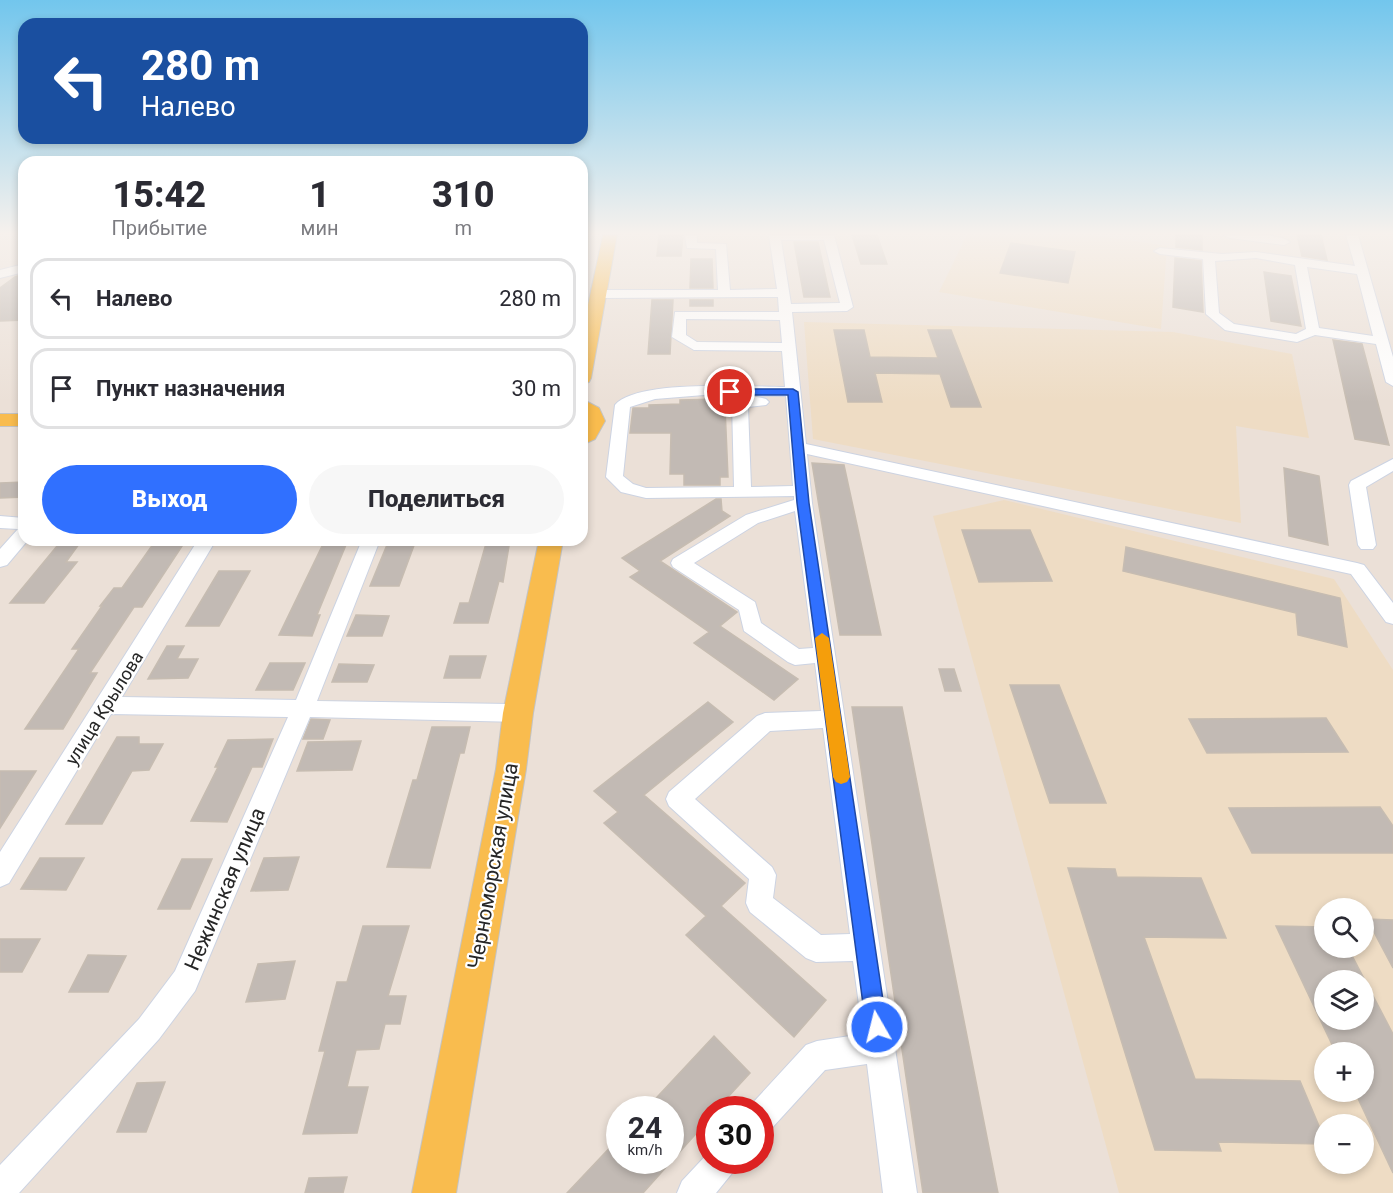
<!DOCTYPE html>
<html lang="ru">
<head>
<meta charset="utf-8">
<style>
  :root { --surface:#fff; --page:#f7f7f7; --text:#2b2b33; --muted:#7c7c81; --line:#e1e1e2; --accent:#3070ff }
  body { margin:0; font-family:Roboto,sans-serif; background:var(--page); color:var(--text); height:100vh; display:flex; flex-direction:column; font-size:22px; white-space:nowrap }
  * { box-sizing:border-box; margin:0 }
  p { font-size:20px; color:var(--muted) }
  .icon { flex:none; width:33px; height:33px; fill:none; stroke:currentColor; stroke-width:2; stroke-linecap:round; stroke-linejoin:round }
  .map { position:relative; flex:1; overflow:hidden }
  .panel { position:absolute; left:18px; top:156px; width:570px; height:390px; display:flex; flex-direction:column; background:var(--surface); border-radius:18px; box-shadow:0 3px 9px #0003 }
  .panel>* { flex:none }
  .guide { position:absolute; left:18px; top:18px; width:570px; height:126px; border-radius:18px; box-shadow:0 3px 9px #0003; background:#1a4fa0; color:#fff; overflow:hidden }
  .buttons { position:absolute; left:1314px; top:898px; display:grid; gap:12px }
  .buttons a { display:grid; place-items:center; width:60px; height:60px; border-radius:50%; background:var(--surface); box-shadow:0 3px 9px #0003; font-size:30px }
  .speed { position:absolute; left:606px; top:1096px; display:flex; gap:12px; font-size:30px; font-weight:700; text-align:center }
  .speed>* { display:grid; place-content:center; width:78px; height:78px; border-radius:50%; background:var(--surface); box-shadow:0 3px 9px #0003; line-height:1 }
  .speed small { font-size:15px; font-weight:400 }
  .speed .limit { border:9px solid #d22; background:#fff; color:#111 }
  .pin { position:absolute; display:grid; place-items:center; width:51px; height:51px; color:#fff; margin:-26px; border:3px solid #fff; border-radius:50%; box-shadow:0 2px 6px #0007 }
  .me { position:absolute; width:66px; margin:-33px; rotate:352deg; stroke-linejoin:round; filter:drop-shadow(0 0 4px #0008) }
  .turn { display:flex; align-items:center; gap:21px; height:126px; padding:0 24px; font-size:27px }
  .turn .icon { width:78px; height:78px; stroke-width:2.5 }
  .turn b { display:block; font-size:42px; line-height:51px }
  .eta { display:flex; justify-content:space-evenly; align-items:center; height:102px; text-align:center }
  .eta b { font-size:36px; font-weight:800; line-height:42px }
  .primary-button { display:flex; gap:12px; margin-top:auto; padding:12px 24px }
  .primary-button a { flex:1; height:69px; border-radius:36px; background:var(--accent); color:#fff; font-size:24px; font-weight:800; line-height:69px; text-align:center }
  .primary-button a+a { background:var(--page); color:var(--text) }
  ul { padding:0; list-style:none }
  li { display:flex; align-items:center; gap:18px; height:81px; margin:0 12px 9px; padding:0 12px; border:3px solid var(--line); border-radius:18px }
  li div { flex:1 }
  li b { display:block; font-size:22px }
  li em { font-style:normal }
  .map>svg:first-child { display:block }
</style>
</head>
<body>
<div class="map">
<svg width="1393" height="1193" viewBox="0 0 1393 1193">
  <rect width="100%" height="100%" fill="#ebe0d7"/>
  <path fill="#eedcc4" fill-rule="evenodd" d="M967,235H1091L1167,246L1161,329L939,292Z
    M804,322L1173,332L1292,354L1309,438L1236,426L1241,523L813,439Z
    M1004,500L1334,579L1393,670V1193H1119L933,516ZM1324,909H1364V948H1324ZM1324,981H1364V1020H1324ZM1324,1053H1364V1092H1324ZM1324,1125H1364V1164H1324Z"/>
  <path fill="#c2bab4" stroke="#c6bcb1" stroke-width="1.5" fill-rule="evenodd" d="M659,235H683L681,256H657Z
    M852,235H877L887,264H861Z
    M1176,235H1202V250L1176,247Z
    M1297,235H1321L1327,260L1302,256Z
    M794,242H818L830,297H804Z
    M1011,243L1075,252L1068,283L1000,273Z
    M1175,258L1201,261L1203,312L1173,307Z
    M691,259H712L713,288H690Z
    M1264,272L1291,276L1301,326L1271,321Z
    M24,274V320L0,321V288L15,277Z
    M652,300H673L670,354H648Z
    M690,300H713V306H690Z
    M834,330H864L870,357L938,358L928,330H951L981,407H951L940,374L875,373L882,402H848Z
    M1333,340L1362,344L1389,445L1355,439Z
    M717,399V407H725L728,477H720V485H684V474H670L671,433H630L633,408H649V405L680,404V400Z
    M812,463L844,465L881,635H840Z
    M1284,468L1319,476L1328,545L1289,536Z
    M24,482V497L0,498V483Z
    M716,499H721L722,511L730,516L660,561L737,612L720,626L798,679L774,700L694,643L709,632L630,577L640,571L622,558Z
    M962,530H1030L1052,581L979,582Z
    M62,540H82L66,562H77L44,603H10Z
    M156,540H186L142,607H134L90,673H97L63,729H25L79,649H72L102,606H100L114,588H122Z
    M325,540H348L317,615H320L312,636L279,635Z
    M389,540H416L399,586H370Z
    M487,540H510L503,582L499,581L488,623H454L460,603H469Z
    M1126,547L1340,598L1347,647L1298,635L1296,613L1123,571Z
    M219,571H250L219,626H186Z
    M356,615L389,616L382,636H347Z
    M167,646H184L177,659H198L188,678L148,679Z
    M450,656H486L480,678H444Z
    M270,663H305L293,690H256Z
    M339,664L374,665L367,682H332Z
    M939,669H954L961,691H945Z
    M1010,685H1059L1106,803H1050Z
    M708,702L733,722L644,795L745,883L721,906L826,1000L794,1037L686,935L706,916L604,823L618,812L594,791Z
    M852,707H902L998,1193H923Z
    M1326,718L1348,752L1207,753L1189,719Z
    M311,719L330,720L323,739H303Z
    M432,727H470L464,753H460L430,868L387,867L413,780H417Z
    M117,737H139V744H163L149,770L132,771L102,824H66Z
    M273,739L262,767H252L227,822L191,821L218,767H215L228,740Z
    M361,741L352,770L297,771L308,742Z
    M0,771H36L0,828Z
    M1380,807L1393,826V853H1252L1229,808Z
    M299,857L288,890L251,891L264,858Z
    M40,858H84L66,890L21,889Z
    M182,859H212L190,909H158Z
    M1068,868L1115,869L1117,877L1201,878L1226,938L1144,937L1195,1079L1300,1081L1324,1138V1144L1218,1142L1221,1151L1155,1150Z
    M1367,919L1393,920V968Z
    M363,926H409L388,996H406L400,1024H385L379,1049L356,1050L347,1087H368L357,1133L303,1134L325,1051H319L337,982H347Z
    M1276,926L1324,927V948H1348L1393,1034V1173L1355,1092H1364V1053H1336ZM1324,981H1364V1020H1324Z
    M0,939H40L22,972H0Z
    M88,955L126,956L108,992H69Z
    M295,961L285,999L246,1002L258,964Z
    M714,1036L750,1073L716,1110H710V1118L643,1193H567L620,1137V1161H670V1110H645Z
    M165,1082L146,1132H117L137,1083Z
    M347,1177L343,1193H305L309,1178Z"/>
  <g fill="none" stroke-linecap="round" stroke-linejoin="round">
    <defs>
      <path id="minor" d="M685,235H697V243L726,244L730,290L777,289L769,235H834L853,307L847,311L792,312L806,444L1357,563L1364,565L1393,603V624L1386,622L1351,574L807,454L812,503L917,1193H883L867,1064L825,1070L771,1129L760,1134V1110H748L749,1107L806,1045L817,1041L863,1034L853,961L816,962L806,958L750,912L746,903L749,879L669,806L666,799L669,792L757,716L765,713L821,711L815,663L795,665L788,662L744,631L739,610L673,567L671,563L673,559L746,515L794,500V496L646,498L621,492L606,477L615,405C637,379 751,387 785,387L782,351L694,350L672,337L675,312H779L778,297L600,298L594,294L600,290H718L716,249L687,248ZM781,240H824L840,303L791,304ZM686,319L780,320L782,343L697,342L686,335ZM704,395L786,396L793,486L751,487L748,407L766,405L769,402L766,399C757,396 740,395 732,402L734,487L646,488L633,484L623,476L630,407L655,399ZM795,511L813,648L799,649L761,623L755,602L694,563L758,523ZM823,728L850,934L821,935L773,898L776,875L772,867L695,799L770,731Z
        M1224,235C1241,235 1277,232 1290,242L1284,245L1230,238Z
        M1346,235H1358L1393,357V386L1386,382L1376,344L1315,335L1297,342L1230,331L1225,330L1206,314L1203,259L1160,254L1154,251L1160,248L1222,254L1256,252L1355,266ZM1256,258L1295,265L1306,329L1296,334L1234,324L1219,313L1215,261ZM1307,267L1357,274L1373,336L1319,328Z
        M24,264V272L0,278V270Z
        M1393,459V471L1366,487L1376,545L1373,549H1361L1358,545L1349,485L1351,481Z
        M0,516L24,518V540H28L7,565L0,567V549L18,529L0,528Z
        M198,540H216L122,697L296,700L362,540H380L317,701L518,704L526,707L529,713L526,719L518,722L310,717L195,991L159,1039L19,1193H0V1165L139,1019L175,971L288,717L111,714L9,883L0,887V852Z
        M710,1151V1161H738L733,1172L716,1193H677L682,1181Z"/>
      <path id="major" d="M603,235H617L591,378L589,382L582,384V333Z
        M582,399L599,408L605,421L595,439L582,445V429L585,421L582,413Z
        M0,414H24V426H0Z
        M539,540H563L533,713L526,769L456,1193H412L496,769L503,713Z"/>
    </defs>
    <use href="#minor" stroke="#ccd3e2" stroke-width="2"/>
    <use href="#major" stroke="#c3c3c3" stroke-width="2"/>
    <use href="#minor" fill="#fff" fill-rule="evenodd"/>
    <use href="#major" fill="#f9bc4e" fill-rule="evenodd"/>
  </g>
  <linearGradient id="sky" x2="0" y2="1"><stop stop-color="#72c6ed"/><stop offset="0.58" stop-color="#f6f1ed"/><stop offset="1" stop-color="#f6f1ed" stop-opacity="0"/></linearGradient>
  <rect width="1393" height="402" fill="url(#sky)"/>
  <path fill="#3070ff" stroke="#1f49a6" stroke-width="1.5" d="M730,389H793L798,392L809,503L887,1027L884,1034L877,1037L869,1034L866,1027L797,503L788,395H726V390Z"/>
  <path fill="#f59e0b" d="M822,633L829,638L850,777L847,782L841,784L836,782L833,777L815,638Z"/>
  <g text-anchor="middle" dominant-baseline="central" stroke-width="4.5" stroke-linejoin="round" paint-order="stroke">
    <g font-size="18" fill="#272727" stroke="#fff">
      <text transform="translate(104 708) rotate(-58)">улица Крылова</text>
    </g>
    <g font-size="21" fill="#272727" stroke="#fff">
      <text transform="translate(493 866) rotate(-80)">Черноморская улица</text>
      <text transform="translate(225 889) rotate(-67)">Нежинская улица</text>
    </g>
  </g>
</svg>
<div class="buttons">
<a><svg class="icon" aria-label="search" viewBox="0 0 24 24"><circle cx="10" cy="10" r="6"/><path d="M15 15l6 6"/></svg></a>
<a><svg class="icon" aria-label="layers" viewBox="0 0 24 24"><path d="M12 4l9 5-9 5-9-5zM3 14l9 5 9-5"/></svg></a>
<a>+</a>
<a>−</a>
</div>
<div class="speed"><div>24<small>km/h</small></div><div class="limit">30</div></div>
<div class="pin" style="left:730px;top:392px;background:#d93025"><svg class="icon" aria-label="arrive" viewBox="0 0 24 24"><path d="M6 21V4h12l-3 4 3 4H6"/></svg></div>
<svg class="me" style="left:877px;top:1027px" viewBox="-20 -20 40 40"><circle r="17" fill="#3070ff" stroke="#fff" stroke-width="3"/><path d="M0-11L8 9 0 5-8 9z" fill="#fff"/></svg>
<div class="guide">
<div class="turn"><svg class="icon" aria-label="left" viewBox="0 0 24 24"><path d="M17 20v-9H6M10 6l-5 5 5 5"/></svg><div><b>280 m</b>Налево</div></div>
</div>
<section class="panel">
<div class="eta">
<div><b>15:42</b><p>Прибытие</p></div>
<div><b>1</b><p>мин</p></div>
<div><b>310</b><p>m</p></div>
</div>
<ul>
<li><svg class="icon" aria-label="left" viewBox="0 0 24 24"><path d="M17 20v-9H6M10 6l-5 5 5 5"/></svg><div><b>Налево</b></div><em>280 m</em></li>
<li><svg class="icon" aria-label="arrive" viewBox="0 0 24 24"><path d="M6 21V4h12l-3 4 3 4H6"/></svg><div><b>Пункт назначения</b></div><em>30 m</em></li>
</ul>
<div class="primary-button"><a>Выход</a><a>Поделиться</a></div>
</section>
</div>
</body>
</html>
